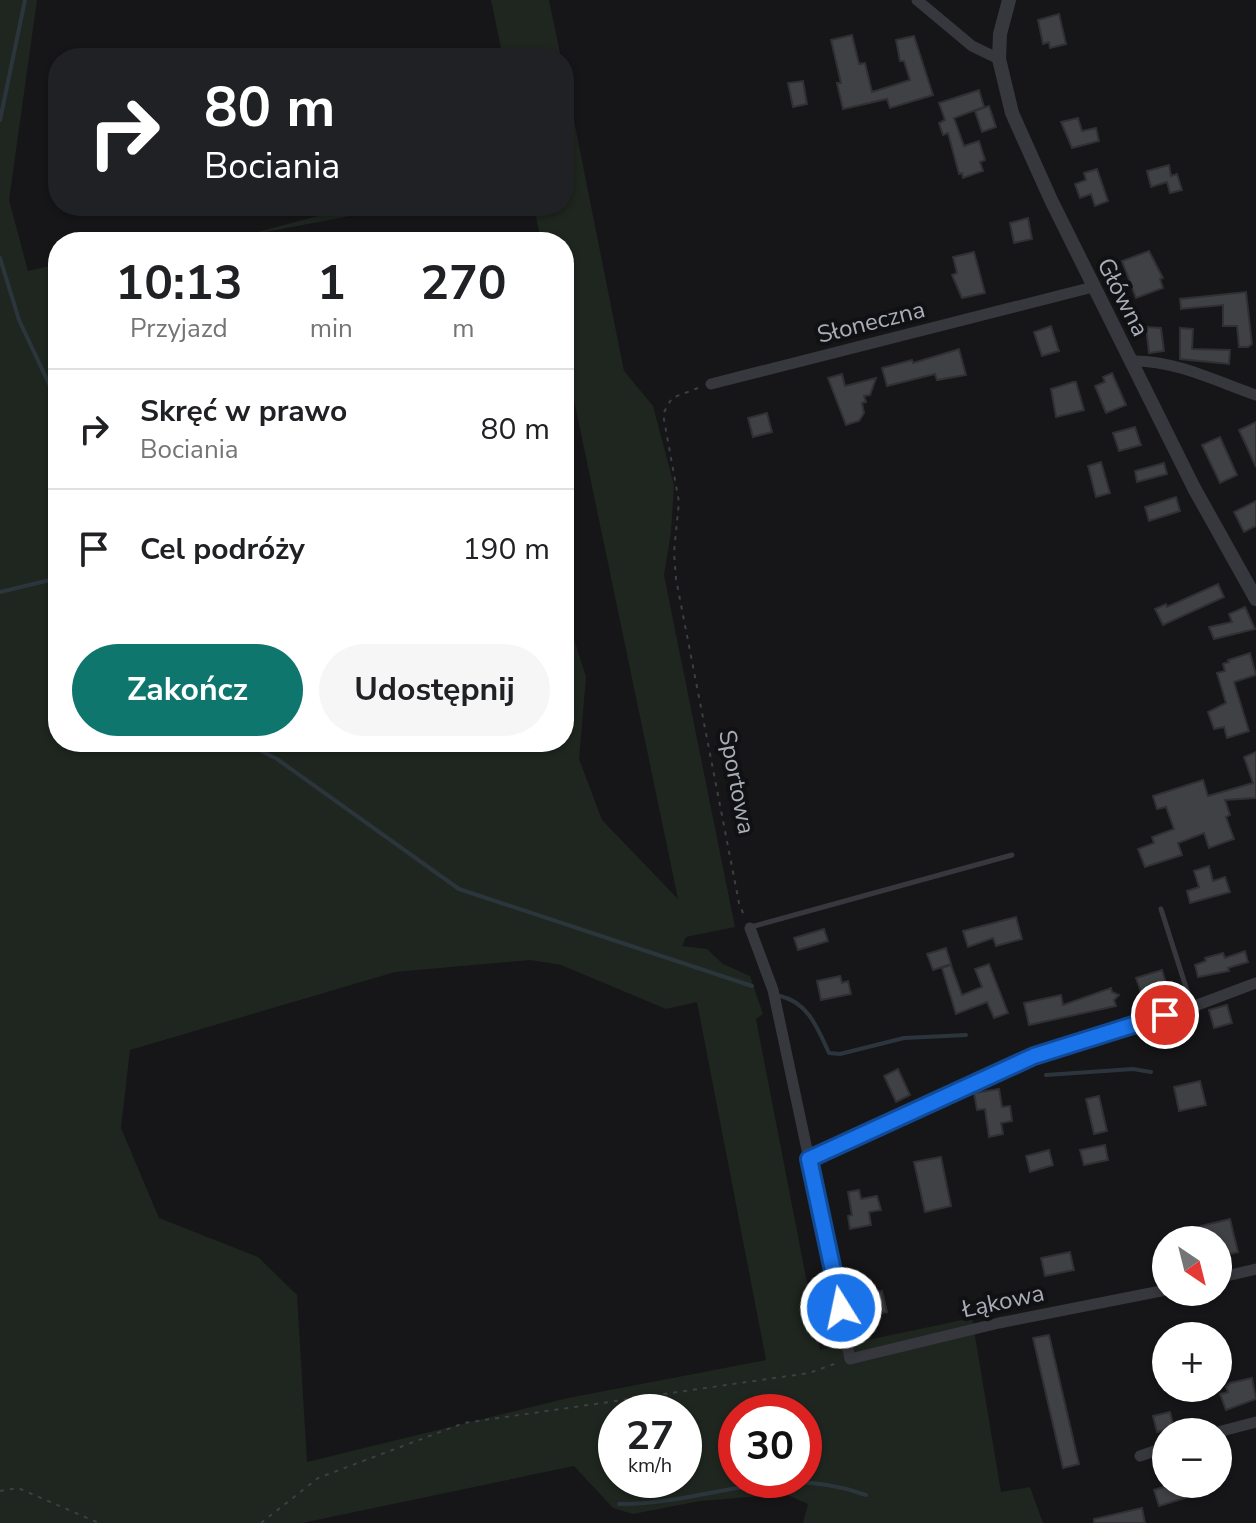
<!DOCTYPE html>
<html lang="pl">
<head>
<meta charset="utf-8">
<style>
  :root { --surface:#fff; --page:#f6f6f6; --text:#202124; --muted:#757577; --line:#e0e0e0; --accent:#0f766e }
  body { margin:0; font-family:"Nunito Sans",sans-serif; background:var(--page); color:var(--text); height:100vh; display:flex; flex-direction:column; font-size:30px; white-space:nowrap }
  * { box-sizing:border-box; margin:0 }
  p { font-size:26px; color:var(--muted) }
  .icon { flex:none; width:44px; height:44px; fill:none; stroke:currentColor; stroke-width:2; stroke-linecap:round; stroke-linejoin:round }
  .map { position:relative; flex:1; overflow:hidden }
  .drawer { position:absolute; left:48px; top:232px; width:526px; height:520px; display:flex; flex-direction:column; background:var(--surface); border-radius:32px; box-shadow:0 2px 6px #0004 }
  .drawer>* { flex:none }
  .banner { position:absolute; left:48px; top:48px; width:526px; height:168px; border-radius:32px; box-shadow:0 2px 6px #0004; background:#202124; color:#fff; overflow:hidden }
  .needle { width:52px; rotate:145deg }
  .tools { position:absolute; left:1152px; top:1226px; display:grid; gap:16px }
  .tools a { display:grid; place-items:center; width:80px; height:80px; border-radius:50%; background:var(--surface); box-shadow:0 2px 6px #0004; font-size:40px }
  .speed { position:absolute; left:598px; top:1394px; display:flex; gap:16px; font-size:40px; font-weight:700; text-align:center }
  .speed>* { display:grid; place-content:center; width:104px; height:104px; border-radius:50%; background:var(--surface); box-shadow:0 2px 6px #0004; line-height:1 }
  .speed small { font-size:20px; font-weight:400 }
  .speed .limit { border:12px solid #d22; background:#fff; color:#111 }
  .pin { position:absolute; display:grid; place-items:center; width:68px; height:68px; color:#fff; margin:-34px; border:4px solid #fff; border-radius:50%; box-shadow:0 2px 8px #0007 }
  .me { position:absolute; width:88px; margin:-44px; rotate:350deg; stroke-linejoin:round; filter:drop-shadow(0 0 6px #0008) }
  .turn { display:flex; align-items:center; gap:28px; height:168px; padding:0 24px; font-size:36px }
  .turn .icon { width:104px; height:104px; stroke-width:2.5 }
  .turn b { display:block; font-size:56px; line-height:68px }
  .eta { display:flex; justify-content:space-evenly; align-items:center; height:136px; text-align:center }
  .eta b { font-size:48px; font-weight:700; line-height:56px }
  .button { display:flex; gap:16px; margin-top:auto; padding:16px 24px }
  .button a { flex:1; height:92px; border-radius:48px; background:var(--accent); color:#fff; font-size:32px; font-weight:700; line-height:92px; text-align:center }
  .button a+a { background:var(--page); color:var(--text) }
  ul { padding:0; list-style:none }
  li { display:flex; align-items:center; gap:24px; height:120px; padding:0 24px; border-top:2px solid var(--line) }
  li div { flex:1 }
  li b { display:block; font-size:30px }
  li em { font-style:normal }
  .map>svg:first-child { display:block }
</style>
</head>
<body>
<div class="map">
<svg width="1256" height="1523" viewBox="0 0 1256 1523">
  <rect width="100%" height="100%" fill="#161618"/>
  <path fill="#1e261f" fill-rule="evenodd" d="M0,0H37L9,200L28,271L58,264V742H564V558L574,639L586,677L579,759L602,820L678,899L564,352V242H541L534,206H564V71L624,371L653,406L674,485L671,532L664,575L735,927L686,937L682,946L707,949L723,964L750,976L763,1014L756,1019L820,1350L972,1318L1001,1492L1030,1487L1043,1523H803L808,1504L785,1494L700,1501L633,1514L613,1508L574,1466L302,1523H0ZM530,960L561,965L666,1009L697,1002L766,1360L568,1398L307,1462L297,1295L258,1257L159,1218L121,1128L130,1050L395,972ZM616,1412H684V1480H616ZM736,1412H804V1480H736Z
    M491,0H549L561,58H503Z
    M356,206H402L235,238Z"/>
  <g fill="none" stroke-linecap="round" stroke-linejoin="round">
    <path stroke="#2c353c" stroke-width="4" d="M0,120L25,0
      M0,258L19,320L58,403
      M0,592L58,578
      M244,742L277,759L459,889L752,986
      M780,996C808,1002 818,1029 829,1053L840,1054L904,1038L966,1035
      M1046,1075L1133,1069L1151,1072
      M619,1504C709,1504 775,1462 866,1495"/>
  </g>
  <path fill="#404145" stroke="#303034" stroke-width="2" d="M1059,14L1066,44L1050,48L1049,42L1043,44L1038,20Z
    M852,35L859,64L865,63L872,92L910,80L904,61H900L896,40L914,36L933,95L890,108L887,99L843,109L837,83H841L831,40Z
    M803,81L807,104L793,107L788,83Z
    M979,90L984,107L954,118L964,146L979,141L985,160L980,162L983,171L963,178L962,173L959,174L948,133L943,135L939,123L945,120L939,103Z
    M989,106L996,127L982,132L975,111Z
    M1078,118L1082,131L1096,128L1099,141L1072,148L1061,122Z
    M1169,165L1171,176L1177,174L1182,190L1170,193L1167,182L1151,187L1147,171Z
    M1097,169L1108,201L1095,206L1091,194L1080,198L1075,184L1086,180L1084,173Z
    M1028,218L1032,239L1014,243L1010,223Z
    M1149,251L1163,278L1160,279L1163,288L1136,298L1122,261Z
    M974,252L985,293L962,298L952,275L957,273L953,257Z
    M1246,292L1252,344L1248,347H1239L1237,326H1223V305L1181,309L1180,299Z
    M1051,326L1059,351L1042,356L1034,332Z
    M1146,327L1161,328L1164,351L1149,353Z
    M1180,328L1193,329L1192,349L1230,350L1229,364L1180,359Z
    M959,349L966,375L937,380L935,374L887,386L882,368L912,360L913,363Z
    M1112,373L1126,405L1106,413L1095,386L1105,382L1103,377Z
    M842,374L845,386L876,378L870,395L864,396L866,402L862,403L864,413L859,421L846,425L828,378Z
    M1073,382H1076L1084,410L1056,417L1051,389Z
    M767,413L772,432L753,437L748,418Z
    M1256,422V467L1239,430Z
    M1135,427L1141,445L1119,451L1113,433Z
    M1220,437L1237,475L1220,483L1202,445Z
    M1101,462L1110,493L1096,497L1088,466Z
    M1164,463L1167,474L1137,482L1135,471Z
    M1176,497L1180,511L1149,521L1145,507Z
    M1256,501V526L1244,532L1234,512Z
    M1218,584L1224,597L1163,625L1155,609L1166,604L1167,607Z
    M1245,607L1255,629L1214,639L1209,627L1232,622L1229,614Z
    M1250,653L1256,675L1234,682L1249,731L1227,738L1224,727L1214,729L1208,712L1226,703L1217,673L1225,671L1223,664L1229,662L1228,660Z
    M1256,752V798L1225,800L1230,815L1226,817L1234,839L1209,848L1204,833L1178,843L1182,855L1145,867L1138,849L1154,843L1152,837L1174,829L1166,807L1157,809L1153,796L1203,780L1208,796L1253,783L1244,757Z
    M1209,866L1213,881L1225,877L1230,892L1190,903L1187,891L1199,887L1194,871Z
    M1016,917L1022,939L996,946L993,938L968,947L963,931Z
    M824,929L828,941L798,950L794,938Z
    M946,948L951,964L933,970L927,954Z
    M1245,951L1248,962L1228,968L1229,971L1198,977L1195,965L1206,961L1205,958L1223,953L1225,958Z
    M989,964L1008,1013L994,1018L987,1002L956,1014L942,968L951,965L962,995L982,987L975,969Z
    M1162,970L1168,990L1142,995L1136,978Z
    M840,976L842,983L848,981L851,994L821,1000L817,981Z
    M1111,988L1112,992L1119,995L1114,1000L1116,1006L1029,1025L1024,1003L1061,995L1063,1005Z
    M1227,1005L1232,1023L1214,1028L1209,1010Z
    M898,1069L910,1095L896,1102L884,1076Z
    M1200,1081L1206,1105L1179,1111L1174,1087Z
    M999,1089L1002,1107L1010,1106L1012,1121L1001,1123L1003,1134L989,1137L985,1109L977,1110L974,1093Z
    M1099,1096L1107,1131L1094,1134L1086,1099Z
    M1105,1145L1108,1160L1084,1165L1080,1150Z
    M1049,1150L1053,1165L1030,1172L1026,1156Z
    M941,1157L951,1206L925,1212L914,1162Z
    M859,1190L861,1199L877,1196L881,1210L869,1212L871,1225L850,1229L848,1216L852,1215L848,1192Z
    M1230,1219L1238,1252L1226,1255L1223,1243L1204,1240L1201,1226Z
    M1070,1252L1074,1270L1045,1276L1041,1258Z
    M882,1291L887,1312L865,1317L861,1295Z
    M1049,1335L1079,1464L1063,1468L1033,1338Z
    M1252,1378L1256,1399L1226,1410L1220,1394L1228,1392L1226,1387L1230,1383Z
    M1170,1412L1174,1428L1157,1432L1153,1416Z
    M1173,1484H1181L1185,1498L1159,1506L1154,1490Z
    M1142,1508L1145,1523H1094V1519Z"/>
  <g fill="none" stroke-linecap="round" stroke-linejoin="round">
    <path stroke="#3d3f44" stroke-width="2" stroke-dasharray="4 6" stroke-linecap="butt" d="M1107,283L1125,279
      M698,388L672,398L663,414L679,502L674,552L676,579L739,903L745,918
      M0,1491L18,1488L99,1523
      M261,1523L318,1478L464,1423L809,1373L837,1363"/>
    <path stroke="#37383d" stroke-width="5" d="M1161,909L1192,1006
      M751,927L1012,855"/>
    <path stroke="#37383d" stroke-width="11" d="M917,0L972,46L999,59
      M1131,361C1172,359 1218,382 1256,395
      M711,384L1093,287
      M750,928L773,990L809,1159
      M1218,1278L1256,1269
      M1166,1290L999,1323L850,1359L809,1159L1034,1056L1192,1007L1256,983
      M1218,1432L1256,1422
      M1140,1456L1166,1447"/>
    <path stroke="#37383d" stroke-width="14" d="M1009,0L1000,34L999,59L1012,113L1051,200L1194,488L1256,599"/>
  </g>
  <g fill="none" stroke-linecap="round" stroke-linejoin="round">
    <defs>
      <path id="route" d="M841,1308L809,1159L1034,1056L1165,1015"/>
    </defs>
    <use href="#route" stroke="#114b97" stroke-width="20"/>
    <use href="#route" stroke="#1a73e8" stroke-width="14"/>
  </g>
  <g text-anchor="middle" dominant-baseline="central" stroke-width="8" stroke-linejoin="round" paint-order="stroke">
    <g font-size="24" fill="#a8adb8" stroke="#111113">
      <text transform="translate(1123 297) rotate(63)">Główna</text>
      <text transform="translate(871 322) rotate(-14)">Słoneczna</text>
      <text transform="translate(737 782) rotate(79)">Sportowa</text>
      <text transform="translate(1003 1301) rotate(-12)">Łąkowa</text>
    </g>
  </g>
</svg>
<div class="tools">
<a><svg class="needle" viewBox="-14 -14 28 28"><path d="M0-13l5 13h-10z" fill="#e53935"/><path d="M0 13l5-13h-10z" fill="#757577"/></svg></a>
<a>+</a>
<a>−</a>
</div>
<div class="speed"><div>27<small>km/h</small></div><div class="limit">30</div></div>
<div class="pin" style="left:1165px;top:1015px;background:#d93025"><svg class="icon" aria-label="arrive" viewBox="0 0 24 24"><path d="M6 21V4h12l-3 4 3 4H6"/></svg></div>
<svg class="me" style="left:841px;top:1308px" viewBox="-20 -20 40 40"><circle r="17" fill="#1a73e8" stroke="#fff" stroke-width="3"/><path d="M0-11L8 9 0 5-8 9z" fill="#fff"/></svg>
<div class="banner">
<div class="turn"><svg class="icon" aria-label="right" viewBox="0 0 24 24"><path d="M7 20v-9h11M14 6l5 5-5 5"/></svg><div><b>80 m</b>Bociania</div></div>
</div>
<section class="drawer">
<div class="eta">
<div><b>10:13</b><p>Przyjazd</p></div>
<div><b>1</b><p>min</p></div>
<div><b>270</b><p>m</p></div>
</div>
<ul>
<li><svg class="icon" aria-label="right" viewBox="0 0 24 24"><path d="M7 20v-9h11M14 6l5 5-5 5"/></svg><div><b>Skręć w prawo</b><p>Bociania</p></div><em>80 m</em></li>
<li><svg class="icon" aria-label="arrive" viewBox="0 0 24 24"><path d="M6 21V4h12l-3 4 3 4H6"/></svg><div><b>Cel podróży</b></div><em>190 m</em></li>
</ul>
<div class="button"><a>Zakończ</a><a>Udostępnij</a></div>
</section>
</div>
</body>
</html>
